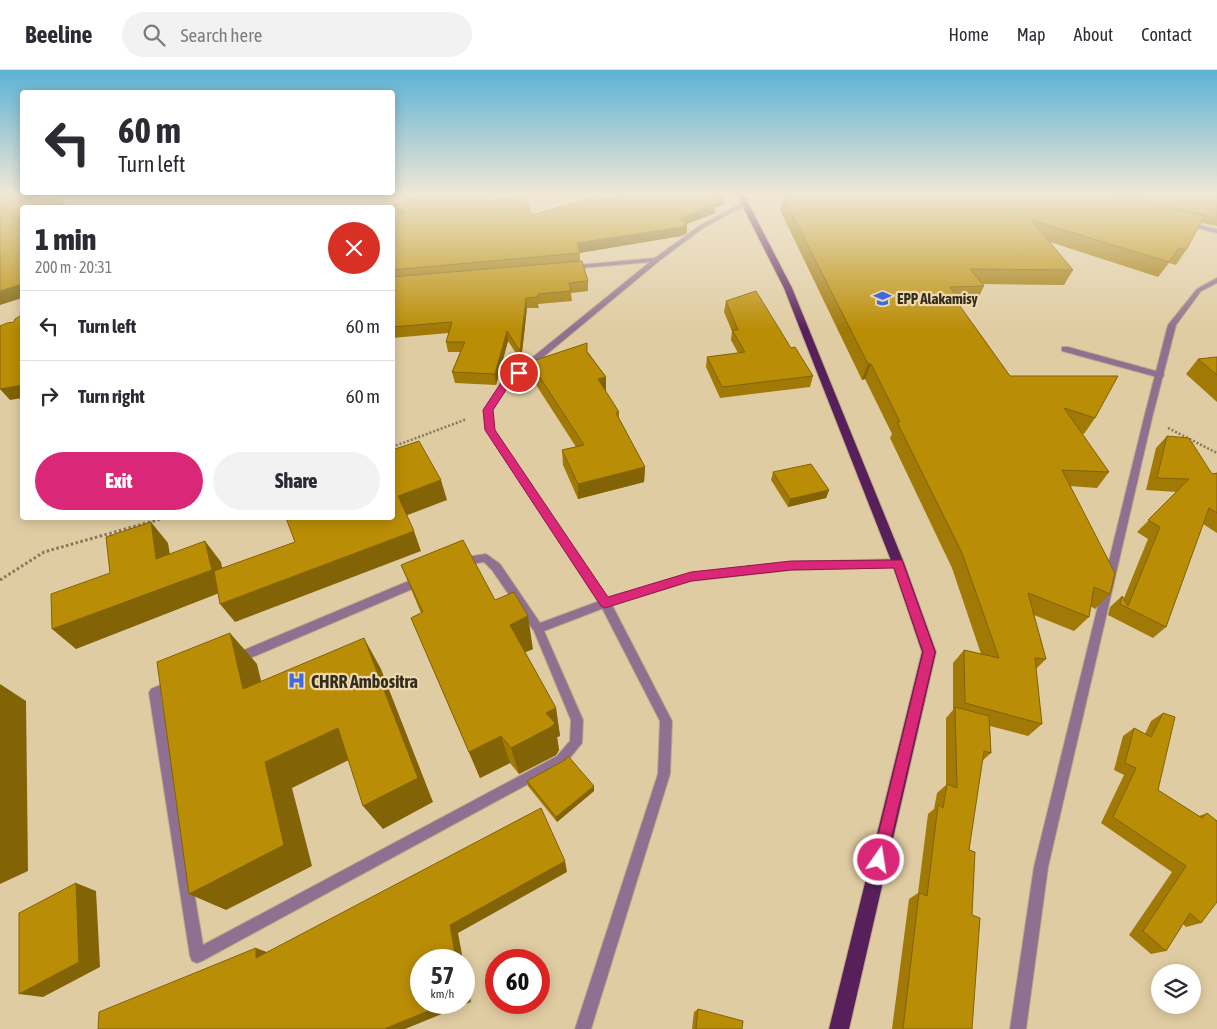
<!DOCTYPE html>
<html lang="en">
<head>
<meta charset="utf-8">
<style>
  :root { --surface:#fff; --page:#f2f2f3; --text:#2b2b33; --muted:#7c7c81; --line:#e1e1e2; --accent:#db2777 }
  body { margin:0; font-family:"Asap Condensed",sans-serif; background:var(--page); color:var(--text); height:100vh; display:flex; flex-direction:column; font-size:19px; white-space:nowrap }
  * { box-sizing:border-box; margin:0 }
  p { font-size:16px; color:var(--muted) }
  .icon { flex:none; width:28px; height:28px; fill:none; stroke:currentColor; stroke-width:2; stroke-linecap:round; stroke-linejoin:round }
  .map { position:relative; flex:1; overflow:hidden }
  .side { position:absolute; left:20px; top:135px; width:375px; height:315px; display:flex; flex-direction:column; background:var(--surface); border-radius:5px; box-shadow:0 2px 12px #0003 }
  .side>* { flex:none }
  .top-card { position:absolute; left:20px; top:20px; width:375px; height:105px; border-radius:5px; box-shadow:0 2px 12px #0003; background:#fff; color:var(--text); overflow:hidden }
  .buttons { position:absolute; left:1151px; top:894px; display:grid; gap:10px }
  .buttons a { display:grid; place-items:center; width:50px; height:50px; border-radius:50%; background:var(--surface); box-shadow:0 2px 12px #0003; font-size:25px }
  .speed { position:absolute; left:410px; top:879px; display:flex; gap:10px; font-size:25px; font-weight:700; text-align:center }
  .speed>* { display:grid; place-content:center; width:65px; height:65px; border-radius:50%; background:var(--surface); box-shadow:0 2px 12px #0003; line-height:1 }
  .speed small { font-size:12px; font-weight:400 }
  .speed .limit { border:8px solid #d22; background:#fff; color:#111 }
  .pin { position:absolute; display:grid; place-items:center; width:42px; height:42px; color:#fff; margin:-21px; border:2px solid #fff; border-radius:50%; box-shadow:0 1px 5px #0007 }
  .me { position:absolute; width:55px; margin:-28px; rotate:13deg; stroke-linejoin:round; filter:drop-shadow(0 0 4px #0008) }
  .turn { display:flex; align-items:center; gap:18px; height:105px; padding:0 15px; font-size:22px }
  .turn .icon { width:65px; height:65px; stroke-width:2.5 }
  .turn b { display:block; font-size:35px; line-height:42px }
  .round { display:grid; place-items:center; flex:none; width:52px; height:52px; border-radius:26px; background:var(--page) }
  .headline { display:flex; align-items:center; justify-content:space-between; height:85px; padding:0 15px }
  h1 { font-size:30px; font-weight:800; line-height:38px }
  .cta { display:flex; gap:10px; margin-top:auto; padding:10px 15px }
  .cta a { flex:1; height:58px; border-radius:30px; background:var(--accent); color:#fff; font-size:20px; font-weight:800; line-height:58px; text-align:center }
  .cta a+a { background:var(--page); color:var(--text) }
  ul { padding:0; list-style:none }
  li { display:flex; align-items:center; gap:15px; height:70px; padding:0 15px; border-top:1px solid var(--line) }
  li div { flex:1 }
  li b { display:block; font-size:19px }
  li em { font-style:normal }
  header { display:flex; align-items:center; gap:30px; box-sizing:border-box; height:70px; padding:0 25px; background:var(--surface); border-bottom:1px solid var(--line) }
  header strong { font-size:24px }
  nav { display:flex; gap:28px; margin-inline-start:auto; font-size:18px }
  .search { width:350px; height:45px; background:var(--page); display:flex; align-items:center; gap:12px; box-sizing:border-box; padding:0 18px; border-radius:28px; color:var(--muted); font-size:19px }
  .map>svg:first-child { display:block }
</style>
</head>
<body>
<header>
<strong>Beeline</strong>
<div class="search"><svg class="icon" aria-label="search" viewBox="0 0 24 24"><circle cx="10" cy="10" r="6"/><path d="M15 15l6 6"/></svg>Search here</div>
<nav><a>Home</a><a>Map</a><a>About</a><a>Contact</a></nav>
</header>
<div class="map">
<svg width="1217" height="959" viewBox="0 0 1217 959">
  <rect width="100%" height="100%" fill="#e0cca2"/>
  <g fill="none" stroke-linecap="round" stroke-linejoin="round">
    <defs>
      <path id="lane" d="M1062,277H1068L1163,303L1164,305L1163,307H1157L1062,281Z
        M486,484L500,494L540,553L605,529L609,530L610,533L609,536L544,561L583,650L582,673L565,694L202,891L197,893L192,891L190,886L149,623L151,619L466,487ZM484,492L492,500L534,561L571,650L570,671L557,686L203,875L161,626L471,494Z"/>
      <path id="street" d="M742,133L747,134L703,158L659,191L507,317L492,340L494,360L607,528L691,503L791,492L898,489L902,490L903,493L902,496L898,497L791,500L691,511L612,535L672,651L670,704L591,959H575L658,704L660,651L601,536L486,360L484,340L501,313L650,192L570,199L568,198V196L655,188L699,156Z
        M1186,152L1217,159V163L1184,155V153Z
        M1217,208V213L1201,221L1176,255L1152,348L1048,797L1026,959H1010L1034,797L1144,348L1168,255L1197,219Z"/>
      <path id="primary" d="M737,125H744L792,218L904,493L936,582L849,959H829L922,582L892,493L784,218Z"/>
    </defs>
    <use href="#lane" stroke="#baa985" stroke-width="2"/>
    <use href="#street" stroke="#baa985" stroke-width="2"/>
    <use href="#primary" stroke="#baa985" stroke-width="2"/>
    <path stroke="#85775a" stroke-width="2.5" stroke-dasharray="2 2" stroke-linecap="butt" d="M1168,358L1217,383
      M392,377L467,349"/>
    <path stroke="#85775a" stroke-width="3" stroke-dasharray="2.5 2.5" stroke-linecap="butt" d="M0,510L44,482L164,448"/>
    <use href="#lane" fill="#907090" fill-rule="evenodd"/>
    <use href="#street" fill="#907090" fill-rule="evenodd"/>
    <use href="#primary" fill="#58205b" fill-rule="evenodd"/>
  </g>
  <path fill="#a07906" d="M617,125H725L724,134L715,138V143L687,154V163L681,166L580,183V191L588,211V221L571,223L572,231L538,234L539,238H527L521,291L508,271L496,315L455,313L452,302L460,282H448L446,272L449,263L392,268V147L398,145L395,143L393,134L490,131L532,145L617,128Z
    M799,125H1217V156L1201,153L1186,180L1176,195L1169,193L1158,207L1050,172L1073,200L1064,215L983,214L984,216L977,231L961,232L960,236L1010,306L1095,348L1084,364L1082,363L1109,402L1097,418L1070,416L1110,524L1095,539L1090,536L1089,547L1074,561L1034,545L1046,589L1036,599L1042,654L1028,666L990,656L991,683L982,691L969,780L972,845V959H892L909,829L918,823L928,744L934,739L937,723L946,715V648L953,640V593L964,580L981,584L952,498L890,368L892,364L865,309L862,310L780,140L783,126H800Z
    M726,231L791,278L813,306L810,317L720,328L706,297L707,287L738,283L731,270L732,261L724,242Z
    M588,282L606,307V322L619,342V348L645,397L644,412L578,429L563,395L562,380L576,377L531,307L530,292Z
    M1217,287V332L1186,304L1198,289Z
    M1167,366L1212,404L1217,403V463L1203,454L1166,557L1153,568L1108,545L1110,537L1122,526L1124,528L1148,469L1137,462L1177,422L1146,420L1156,378Z
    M773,402L829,420L826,428L788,437L771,410Z
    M401,495L495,530L533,579L525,582L556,638L560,666L557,667L559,680L556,685L519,704L510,693L480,708L411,548L421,543Z
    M1163,643L1158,720L1199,746L1207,743L1201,853L1186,857L1183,854L1166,881L1151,884L1129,865L1172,802L1101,753L1124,705L1114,700L1123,666L1134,658L1145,664L1151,651Z
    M527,711L594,721L557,752L528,716Z
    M698,939L742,959H692L694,942Z"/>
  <path fill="#826305" d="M20,125H36L37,126L24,138L11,133Z
    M724,125H725L724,134L715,138V143L687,154V163L681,166L578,183L577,173L679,149Z
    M61,127L67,137V138H55Z
    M22,214V228L0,235V221Z
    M526,228L527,238L521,291L520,281Z
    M507,261L508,271L496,315L495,304Z
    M868,294H871L865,309L862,310Z
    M606,307V322L598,309Z
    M22,315V328L10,330L0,319Z
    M645,397L644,412L578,429V414Z
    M441,410L447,430L405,446L398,426Z
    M829,420L826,428L788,437L790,429Z
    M151,452L168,473L174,509L156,489Z
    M414,461L421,481L235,552L220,534Z
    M205,471L221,492L227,520L76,579L52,559Z
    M528,546L533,579L517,586L510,555Z
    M230,563L257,594L270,648L243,619Z
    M364,568L381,599L433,732L383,759L363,736Z
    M0,614L26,631L28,801L0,814Z
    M556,638L560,666L557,667L559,680L556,685L519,704L511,678L546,643Z
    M338,658L359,685L292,718L312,796L226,840L189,824L265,692Z
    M501,666L510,693L480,708L469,682Z
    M594,716V721L557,752L556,747Z
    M565,791L567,802L458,863L463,890H456L450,855Z
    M76,813L96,821L100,897L43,927L19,924Z
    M256,878L275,885L256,888Z
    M464,894L471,932L405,959H384L450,932H464Z"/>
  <path fill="#ba8d07" stroke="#826305" d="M0,125H20L11,133L61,127L55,138H22V214L0,221Z
    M422,125H488L490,131L524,126L532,145L595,127L618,128V125H724L714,130L716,133L679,149L687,153L682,157L577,173L580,183L392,200V147L405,143L393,134Z
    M817,125H1113L1205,145L1186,180L1179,178L1169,192L1031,150L1073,200L970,199L984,216L950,217L961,232H957L1010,306H1118L1095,348L1064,338L1109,402L1062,400L1115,503L1110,524L1094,517L1089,547L1028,523L1046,589L1035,588L1042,654L965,633L964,580L999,588L962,483L897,352H900L871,294H868L783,126L818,125Z
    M1113,125H1217V148L1205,146Z
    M582,191L588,211L569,213L571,221L538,224V227L526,228L520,281L507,261L495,304L452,302L465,272H446L452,252L392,257V207Z
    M756,221L791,278L795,277L813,306L722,317L707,287L745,282L732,260H738L726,231Z
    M22,245V315L0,319V256L7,253L14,252L15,249Z
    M587,273V282L606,307L598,309L619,342L616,343L645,397L578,414L562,380L584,375L530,292Z
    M1217,287V305L1198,289Z
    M1167,366L1189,368L1212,404L1217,403V443L1209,438L1166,557L1120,534L1122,526L1128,536L1160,457L1148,450L1189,409L1157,408Z
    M419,371L441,410L398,426L414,461L220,534L214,501L295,472L286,448H392V380Z
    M811,394L829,420L790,429L773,402Z
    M151,452L156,489L205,471L212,500L52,559L51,524L110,503L106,467Z
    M463,470L495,530L514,522L528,546L510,555L556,638L546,643L555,653L551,657L511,678L501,666L469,682L411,548L423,542L401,495Z
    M230,563L243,619L364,568L418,708L363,736L338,658L265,692L284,775L189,824L157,592Z
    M955,637L989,646L991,683L984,681L969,780L975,782L972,845L980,848L972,959H903L919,823L927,826L938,735L943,738L947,714L957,718Z
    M1163,643L1175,647L1158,720L1202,748L1207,743L1217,751V832L1201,853L1190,843L1166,881L1143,861L1186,796L1113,747L1136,698L1125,693L1134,658L1151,667Z
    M568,686L594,716L556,747L527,711L565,690Z
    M541,738L565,791L450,855L456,890H421V932H450L384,959H98L99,942L256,878V888Z
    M76,813L79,892L19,924V843Z
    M698,939L743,951L742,959H696Z"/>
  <linearGradient id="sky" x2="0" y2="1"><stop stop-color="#5cb2d6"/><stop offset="0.48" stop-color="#f1e8d5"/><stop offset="1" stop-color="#f1e8d5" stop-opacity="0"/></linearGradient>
  <rect width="1217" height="259" fill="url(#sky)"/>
  <path fill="#db2777" stroke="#8e194d" d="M519,300L523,303L508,317L493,340L495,360L608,527L691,502L791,491L902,490L935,582L885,795L879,797L874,795L872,790L923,582L894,498L791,500L691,511L605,538L601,536L485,360L483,340L501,313Z"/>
  <defs>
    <symbol id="school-bare" viewBox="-9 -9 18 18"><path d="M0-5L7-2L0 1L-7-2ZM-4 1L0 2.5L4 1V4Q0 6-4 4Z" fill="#416bdd" stroke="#eed9ae" stroke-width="2.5" paint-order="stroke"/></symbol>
    <symbol id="hospital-bare" viewBox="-9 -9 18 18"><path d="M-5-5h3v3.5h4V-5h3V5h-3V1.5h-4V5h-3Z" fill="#416bdd" stroke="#eed9ae" stroke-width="2.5" paint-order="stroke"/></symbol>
  </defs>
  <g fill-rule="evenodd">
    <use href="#school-bare" x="870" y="216" width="25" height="25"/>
    <use href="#hospital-bare" x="284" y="598" width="25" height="25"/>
  </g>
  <g text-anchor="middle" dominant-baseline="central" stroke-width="4.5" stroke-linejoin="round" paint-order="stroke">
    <g font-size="15" font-weight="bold" fill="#352d1c" stroke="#eed9ae" text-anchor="start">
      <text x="897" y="228">EPP Alakamisy</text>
    </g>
    <g font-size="18" font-weight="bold" fill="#352d1c" stroke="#eed9ae" text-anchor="start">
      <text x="311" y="611">CHRR Ambositra</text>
    </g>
  </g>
</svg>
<div class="buttons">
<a><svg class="icon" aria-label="layers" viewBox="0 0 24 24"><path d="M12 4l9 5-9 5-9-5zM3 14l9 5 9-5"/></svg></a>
</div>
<div class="speed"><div>57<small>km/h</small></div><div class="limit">60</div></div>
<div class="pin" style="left:519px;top:303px;background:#d93025"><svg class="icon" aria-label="arrive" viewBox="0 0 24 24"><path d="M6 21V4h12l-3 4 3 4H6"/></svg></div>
<svg class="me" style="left:879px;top:790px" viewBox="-20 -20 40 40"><circle r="17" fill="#db2777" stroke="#fff" stroke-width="3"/><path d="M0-11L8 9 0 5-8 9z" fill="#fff"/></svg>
<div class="top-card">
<div class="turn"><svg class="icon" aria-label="left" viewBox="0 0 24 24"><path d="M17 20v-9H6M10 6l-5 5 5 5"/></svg><div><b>60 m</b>Turn left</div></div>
</div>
<section class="side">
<div class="headline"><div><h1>1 min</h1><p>200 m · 20:31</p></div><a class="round" style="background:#d93025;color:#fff"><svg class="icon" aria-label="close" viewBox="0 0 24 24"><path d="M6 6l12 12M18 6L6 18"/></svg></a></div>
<ul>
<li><svg class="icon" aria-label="left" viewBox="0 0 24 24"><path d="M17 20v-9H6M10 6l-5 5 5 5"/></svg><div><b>Turn left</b></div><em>60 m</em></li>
<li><svg class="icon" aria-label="right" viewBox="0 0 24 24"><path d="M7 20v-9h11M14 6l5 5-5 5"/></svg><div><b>Turn right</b></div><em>60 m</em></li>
</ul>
<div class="cta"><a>Exit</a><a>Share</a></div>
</section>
</div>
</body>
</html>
